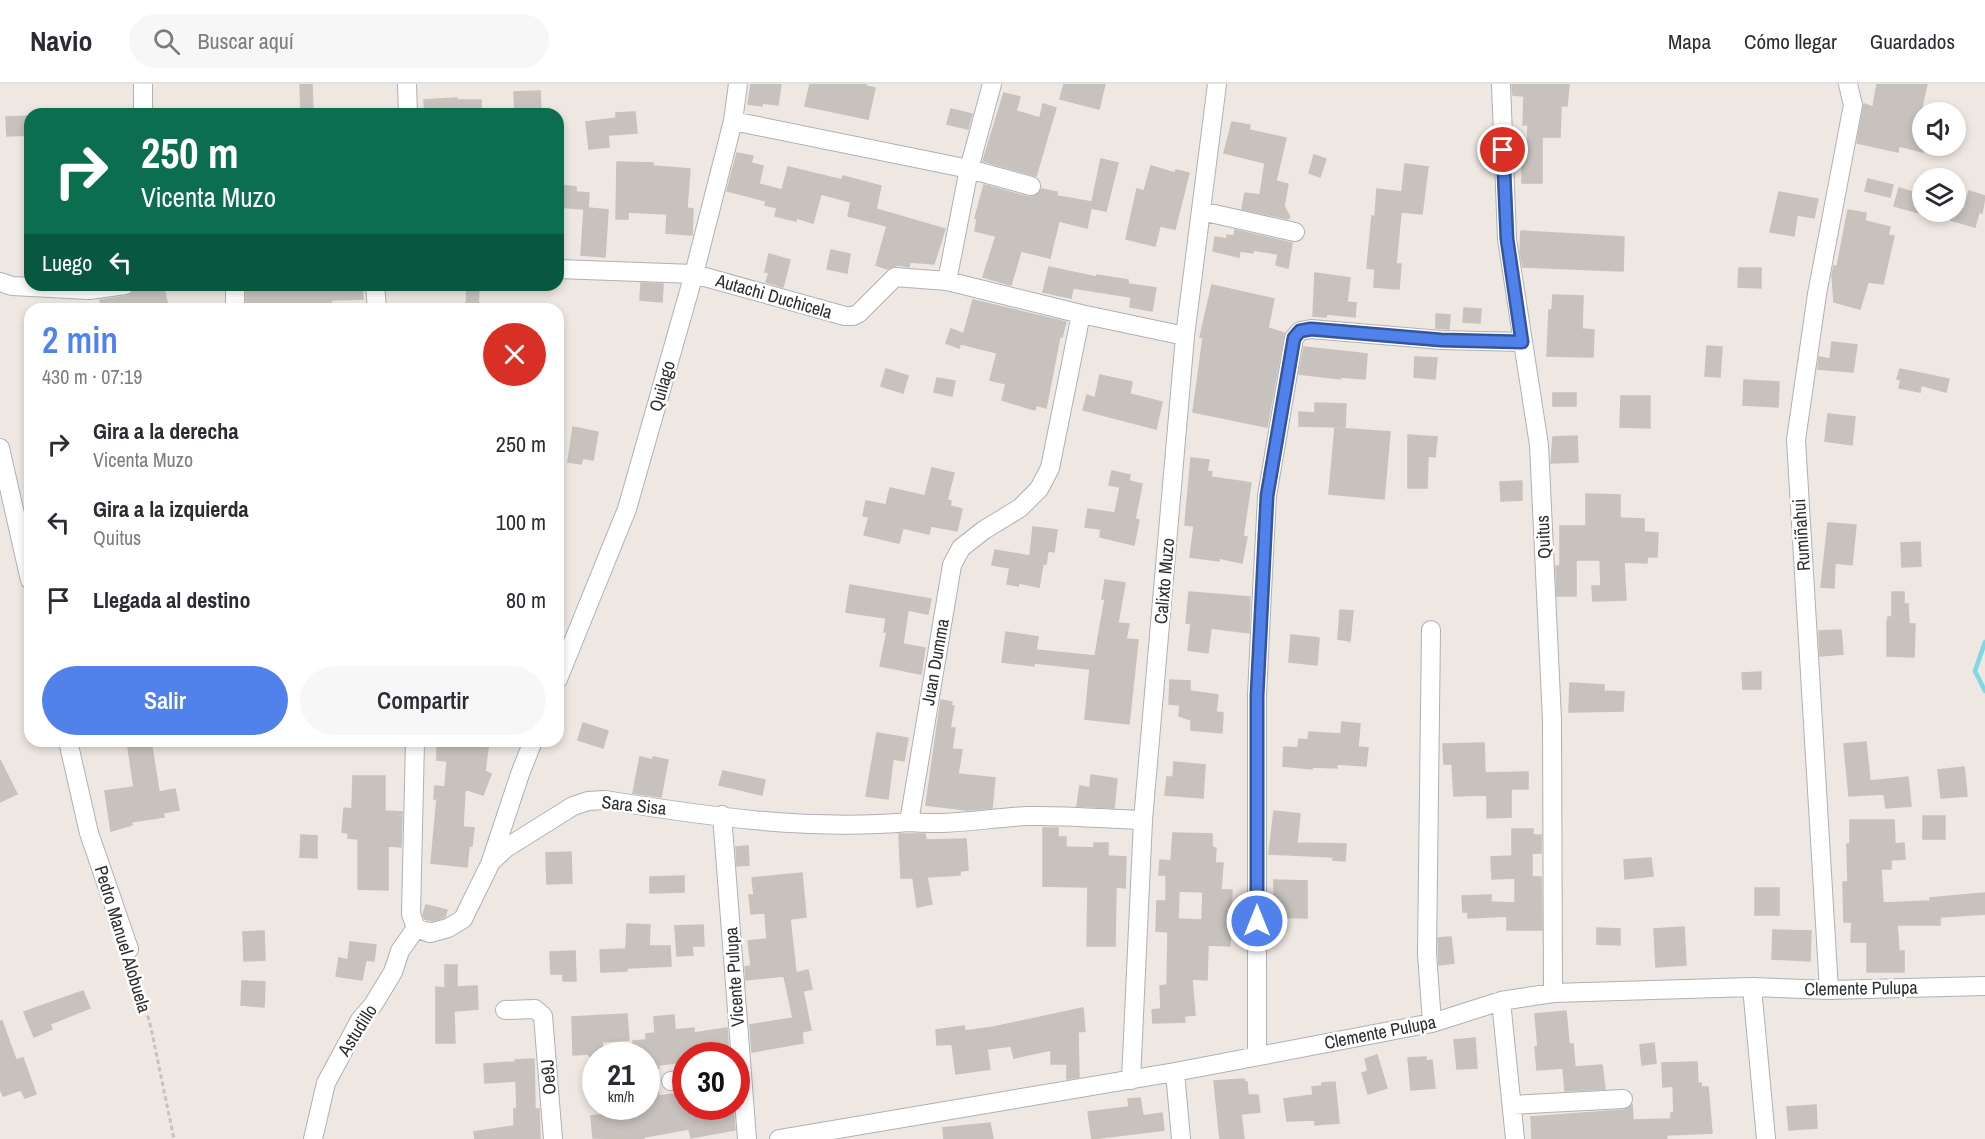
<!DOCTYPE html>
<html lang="es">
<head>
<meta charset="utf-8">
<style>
  :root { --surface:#fff; --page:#f7f7f7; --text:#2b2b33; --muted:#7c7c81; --line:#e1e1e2; --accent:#5182eb }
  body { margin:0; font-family:"Archivo Narrow",sans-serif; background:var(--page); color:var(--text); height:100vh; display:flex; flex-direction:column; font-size:22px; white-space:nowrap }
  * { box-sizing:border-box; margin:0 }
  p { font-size:20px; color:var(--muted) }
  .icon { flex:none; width:33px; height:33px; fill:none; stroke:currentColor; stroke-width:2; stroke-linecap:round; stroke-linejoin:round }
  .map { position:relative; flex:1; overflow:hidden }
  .sheet { position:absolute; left:24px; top:219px; width:540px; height:444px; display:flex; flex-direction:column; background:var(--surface); border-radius:18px; box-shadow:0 3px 9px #0003 }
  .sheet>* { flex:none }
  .banner { position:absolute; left:24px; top:24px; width:540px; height:183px; border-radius:18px; box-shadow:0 3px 9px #0003; background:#0b6e4f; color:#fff; overflow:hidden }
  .tools { position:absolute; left:1912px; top:18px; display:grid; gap:12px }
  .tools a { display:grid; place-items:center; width:54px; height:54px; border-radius:50%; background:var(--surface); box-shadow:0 3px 9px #0003; font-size:30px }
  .speed { position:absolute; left:582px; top:958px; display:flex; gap:12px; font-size:30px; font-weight:700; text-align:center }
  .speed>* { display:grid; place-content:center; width:78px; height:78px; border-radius:50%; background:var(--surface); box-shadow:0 3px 9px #0003; line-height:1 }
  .speed small { font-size:15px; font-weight:400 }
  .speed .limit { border:9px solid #d22; background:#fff; color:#111 }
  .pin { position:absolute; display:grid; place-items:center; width:51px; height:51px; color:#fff; margin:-26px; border:3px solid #fff; border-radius:50%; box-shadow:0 2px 6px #0007 }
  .me { position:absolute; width:66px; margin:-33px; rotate:0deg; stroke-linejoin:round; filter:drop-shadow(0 0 4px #0008) }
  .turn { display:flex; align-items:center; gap:21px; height:126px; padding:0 18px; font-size:27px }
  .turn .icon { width:78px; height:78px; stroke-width:2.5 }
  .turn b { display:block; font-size:42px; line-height:51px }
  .then { display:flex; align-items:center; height:57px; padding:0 18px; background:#0003; gap:12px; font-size:22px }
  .round { display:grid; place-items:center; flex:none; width:63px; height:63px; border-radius:32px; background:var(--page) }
  .summary { display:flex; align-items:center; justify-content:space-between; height:102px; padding:0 18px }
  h1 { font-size:36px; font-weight:600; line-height:45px; color:var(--accent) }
  .button { display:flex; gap:12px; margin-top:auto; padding:12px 18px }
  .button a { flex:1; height:69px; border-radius:36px; background:var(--accent); color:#fff; font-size:24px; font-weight:600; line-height:69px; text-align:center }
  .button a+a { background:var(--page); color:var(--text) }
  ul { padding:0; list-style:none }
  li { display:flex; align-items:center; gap:18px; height:78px; padding:0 18px }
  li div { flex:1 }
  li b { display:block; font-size:22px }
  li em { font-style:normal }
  header { display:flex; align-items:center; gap:36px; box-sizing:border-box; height:84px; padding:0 30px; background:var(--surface); border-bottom:2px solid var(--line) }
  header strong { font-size:28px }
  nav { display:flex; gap:33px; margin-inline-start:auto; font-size:21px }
  .search { width:420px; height:54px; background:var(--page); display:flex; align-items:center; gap:15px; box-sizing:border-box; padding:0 21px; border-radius:33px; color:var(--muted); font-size:22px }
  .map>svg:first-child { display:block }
</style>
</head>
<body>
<header>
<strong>Navio</strong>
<div class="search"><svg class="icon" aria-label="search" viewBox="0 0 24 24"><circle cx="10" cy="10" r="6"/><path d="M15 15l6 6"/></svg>Buscar aquí</div>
<nav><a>Mapa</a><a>Cómo llegar</a><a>Guardados</a></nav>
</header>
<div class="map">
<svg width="1985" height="1055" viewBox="0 0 1985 1055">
  <rect width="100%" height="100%" fill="#eee7e2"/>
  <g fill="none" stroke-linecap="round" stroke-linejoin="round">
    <path stroke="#7fd8e5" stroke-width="4.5" d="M1985,558L1975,587L1985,607"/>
  </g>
  <path fill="#c7c2bd" stroke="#c9c2bb" stroke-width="1.5" fill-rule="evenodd" d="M300,0H312L313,28H301Z
    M751,0H781L778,21L762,19V22L748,20Z
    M810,0H866V2L875,4L868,35L805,22Z
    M1064,0H1105L1099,25L1060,15Z
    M1512,0H1569L1567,22H1561L1560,53H1542V99H1522V75H1527L1528,41H1523L1524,12L1513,11Z
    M1877,0H1927L1919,35L1923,36V68L1899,62L1898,68L1857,59L1864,20L1873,23Z
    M540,7L541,30H515L514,8Z
    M1004,9L1020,13L1016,27L1040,34L1043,20L1056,24L1036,92L983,77Z
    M457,14V16H481V30H425L424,16Z
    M951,25L972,30L968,45L947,40Z
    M635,28L637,49L608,51L609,63L589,65L586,38L616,34V29Z
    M30,32V51L7,52L6,33Z
    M1232,38L1250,41L1249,46L1286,54L1276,97L1288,100L1284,122L1290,133L1288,135L1242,125L1245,109L1260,111L1265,79L1224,69Z
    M737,69L753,72L751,79L763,82L759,100L782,106L788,83L842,96L843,92L881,102L876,125L945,145L934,180L910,178L909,183L898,181L887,185L876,181L887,142L848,132L851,118L821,110L813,139L797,134L796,137L775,132L777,124L765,121L766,117L727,107Z
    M1314,71L1326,75L1320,93L1309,89Z
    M1101,75L1118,79L1106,127L1091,124L1087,144L1059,137L1050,174L1021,167L1011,201L983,193L996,152L975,147L977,135L975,134L984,101L1028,113H1034L1042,105L1057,108V112L1092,118Z
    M617,78L653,79V82L690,85L687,124L693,125L692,151L666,149L667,130L628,128V135H616Z
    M1405,80L1428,83L1422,130L1401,128L1396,180H1401L1399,205L1374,203L1375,185L1367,184L1372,132L1375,133L1377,105L1402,108Z
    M1151,82L1175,89L1176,86L1189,89L1175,145L1160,142L1155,162L1126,155L1137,105L1144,107Z
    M1868,95L1893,101L1890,113L1865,107Z
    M558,101L576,103V108L589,109L588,124L608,126L605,173L581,171L584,125L558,123Z
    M1899,104L1923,111V130L1894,122Z
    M1969,107L1985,112L1982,129L1979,128L1975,143L1933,131L1934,128H1960L1961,124L1964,125Z
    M1779,108L1818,115L1814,134L1797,131L1794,152L1770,148Z
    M1848,126L1866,129L1865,137L1890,143L1888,151L1894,152L1883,200L1868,198L1860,225L1834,218L1832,191L1834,182L1837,183Z
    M1235,146L1292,159L1288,184L1276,181L1278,170L1253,166V169L1240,167L1239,173L1213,167L1215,153L1227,155V151L1234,152Z
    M1521,147L1624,153L1623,187L1523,183L1520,168Z
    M831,166L850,170L847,189L827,185Z
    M769,170L790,176L783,203L766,198L769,189L765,188Z
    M1049,183L1096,193L1097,191L1128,196V200L1156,204L1152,227L1130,223L1131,213L1073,204L1071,214L1043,208Z
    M1739,184H1761V204L1738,203Z
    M1315,189L1350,194L1347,218L1356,219L1355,233L1327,230L1326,233L1313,232Z
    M641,199L663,200L662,218L640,216Z
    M151,201H163L168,222L157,225H102L100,216L127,212L132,209L135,205Z
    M246,201H362L363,215L331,216L332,225H287V222H246Z
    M467,201H479L478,225H466Z
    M1212,201L1274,215L1268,244L1284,249L1267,343L1193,328L1203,254L1200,253Z
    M1553,211L1583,212L1582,245L1594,246L1593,273L1547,272L1549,226H1552Z
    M973,216L1066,238L1062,253L1060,252L1046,324L1036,321L1035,326L1002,316L1006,300L990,296L997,269L961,260Z
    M1464,224L1481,225L1480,239L1463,238Z
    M1436,230L1450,231L1449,245L1436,244Z
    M951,245L964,250L959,264L946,259Z
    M1832,258L1857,261L1853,288L1818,285L1819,273L1830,275Z
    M1707,262L1722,263L1720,293L1705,292Z
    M1304,263L1367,270L1365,295L1340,293V295L1299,290Z
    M1415,273L1437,274L1435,295L1414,293Z
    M886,285L908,292L903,309L881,302Z
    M1900,285L1949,295L1946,308L1921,301L1920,308L1899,304L1901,296L1897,295Z
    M1100,291L1132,298L1130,310L1162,318L1156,345L1083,326L1087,311L1095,314Z
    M937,294L955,297L952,312L934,308Z
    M1744,296L1779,298L1778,323L1743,321Z
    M1553,309H1576V322H1553Z
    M1621,312H1650V344L1620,343Z
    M1315,319L1346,320L1345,343L1299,342V328L1315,329Z
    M1828,330L1855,333L1852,361L1825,357Z
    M573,343L598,348L593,376L583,374L581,380L568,378Z
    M1335,344L1390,348L1384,415L1329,410Z
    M1408,351L1437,353L1435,373L1428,372L1427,404H1408Z
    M1577,352L1578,378L1551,379L1553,353Z
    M1191,374L1209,376L1207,387L1212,388L1211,393L1251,399L1243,452L1247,453L1242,479L1219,474V477L1190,473L1194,442L1185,441Z
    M932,384L954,389L947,416L951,417L950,422L962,425L957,447L931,442L929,450L903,444L899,459L864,451L869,433L863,432L866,417L886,421L890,404L925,412Z
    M1112,387L1130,391L1129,397L1142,400L1135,435L1139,436L1134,461L1100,453L1101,445L1085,443L1088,425L1115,429L1120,403L1109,401Z
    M1522,397V416L1501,417L1500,398Z
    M1586,410L1620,411V434L1644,435V448L1658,449L1657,473H1647V479L1624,478L1626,516L1593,517L1592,502H1601L1600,476H1576V512H1557L1556,482H1560V442H1586Z
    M1828,439L1856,441L1852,481L1835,479L1834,504L1821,503Z
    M1033,443L1057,446L1054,468L1048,467L1046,480H1043L1039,503L1019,499L1018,502L1007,500L1010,484L992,481L995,466L1030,472Z
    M1920,458L1921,482L1902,483L1901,459Z
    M1105,496L1125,499L1118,539L1129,540L1126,555L1138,556L1129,640L1085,635L1090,585L1034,579V582L1002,578L1006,548L1038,553L1036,566L1095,572L1105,515H1102Z
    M850,501L931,515L928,530L908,526L903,560L925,564L921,590L880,582L887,548H884L886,534L846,528Z
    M1189,508L1250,513L1249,549L1211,544L1208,569L1188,566L1191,540L1186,539Z
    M1892,508H1904V520H1908L1909,540H1915L1914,573L1887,572V539L1888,533H1892Z
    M1340,526L1353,527L1350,557L1338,555Z
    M1841,546L1843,570L1820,572L1819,547Z
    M1291,551L1319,554L1317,581L1289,578Z
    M1761,588V605H1743L1742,589Z
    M1170,596L1190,597V607L1218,611L1216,628L1223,629L1222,649L1191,646V636L1179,632L1180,621L1169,620Z
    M1570,599L1604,601V607L1624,608L1623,627L1569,628Z
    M941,616L952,618L951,622H954L950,644H955L952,665L962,666L958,690L995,694L992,724L967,726L926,721Z
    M1342,638L1360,640L1358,663L1368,664L1366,682L1337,680V684L1312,683V685L1283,682L1284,663L1298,664L1299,655L1308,656L1309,648L1341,650Z
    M583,639L608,647L603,664L578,656Z
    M877,649L908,654L904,677L893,675L888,715L866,712Z
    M127,657H151L159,708L175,705L179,726L163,729L164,733L131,738L132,741L111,747L105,707L134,703Z
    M437,657H476L475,662L488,664L485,687L491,690L483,711L465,705L463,743L474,744L472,762H469L467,783L431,779L437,715H434L435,702L445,703L447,677L437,676Z
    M1866,658L1870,697L1908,693L1911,722L1886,724L1884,710L1849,712L1844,660Z
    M1484,659L1485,689L1528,688V705H1511V733L1487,734V711L1454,712L1452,680H1444L1443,660Z
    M640,673L653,676V673L668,676L661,713L633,709Z
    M0,676L17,710L0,718Z
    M1174,678L1205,681L1203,714L1165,711L1167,693H1173Z
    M1964,683L1967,712L1941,714L1938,686Z
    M723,687L765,696L762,711L719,701Z
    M1091,691L1117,695L1114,724L1077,722L1080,702L1090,704Z
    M353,692H385V727L402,728L401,763L388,762V806L358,805V755L348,754V749L342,748L344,724L352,725Z
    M1274,727L1300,730L1297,759L1346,760L1345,777L1333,776V773L1269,770Z
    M1923,732H1945V755H1923Z
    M1850,736H1894L1895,760L1904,759L1905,775L1891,776V785H1881L1883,819L1930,817V814L1985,809V830L1940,833V841H1897L1899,867H1904V888H1867V858H1851L1852,838H1844L1843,798H1848L1847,760H1850Z
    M1043,744H1058V753H1066V763L1094,764V759H1108V772L1126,773L1125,804L1116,803L1115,862H1087L1088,803L1043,802Z
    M1512,745H1533V751H1541V769H1532V793H1541L1542,846H1507V832L1468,834V828H1463L1462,812L1491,811V818L1515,819V794L1492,795L1491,773L1512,772Z
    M1173,749L1212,750V763L1216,764L1215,779H1223L1221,806H1232L1230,862L1208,861L1207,896L1192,895L1195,931L1184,932L1185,938L1153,939L1152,926L1161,925L1160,902L1167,901L1168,848L1156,847L1157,817H1166V791H1159L1160,776L1171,777ZM1179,807L1203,808L1202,836L1178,835Z
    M899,750H925L926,756L966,755L968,786L960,787V791L927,793L932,820L917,823L913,794H901Z
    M301,751L317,752V774L300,773Z
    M748,762L749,781L737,782L736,763Z
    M571,768L572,799L547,800L546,769Z
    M1651,774L1653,792L1625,795L1624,776Z
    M802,789L806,833L790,835L796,889L808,886L812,905L803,907L811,946L802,948L803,959L752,968L750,941L793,934L784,892L746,896L745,883L751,882L748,857L767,855L765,829L751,830L749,811H754L752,794Z
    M684,792V808L650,809V793Z
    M1274,796L1307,797V834L1274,833Z
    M1755,804H1779V831H1755Z
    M426,821L447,826L445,833L433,837L425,835L423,831Z
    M627,840L650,841L649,862H670L671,882L627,884V887L601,888L600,866L626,865Z
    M703,841L704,862H692L693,871L677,872L675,842Z
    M1684,843L1686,881L1656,883L1654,845Z
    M1597,844L1620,845V861L1597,860Z
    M1773,846L1811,847L1810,877L1772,875Z
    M264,847L265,876L244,877L243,848Z
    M1451,853L1454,879L1439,881L1438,854Z
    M350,858L376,861L374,877L366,876L362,896L336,892L339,874L348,876Z
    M575,867L576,897H563V890H551L550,868Z
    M445,881H457V903L477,902L478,925L454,927L455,959H436V903L445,904Z
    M242,897L265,898L264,923L241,921Z
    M83,907L90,924L50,940L52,945L34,953L24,928Z
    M1083,924L1085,947L1078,948L1079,993L1067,995V980H1051V966L1014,974L1011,962L987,965L990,985L956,990L952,960L937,961L936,946L964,942L965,947L994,943Z
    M1566,927L1569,960H1573L1575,983L1602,981L1605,1005L1565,1007L1563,984L1537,986L1535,963H1538L1535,930Z
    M627,930L629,956L602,958L604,972H589L588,970L573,971L572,933Z
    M674,931L675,946L694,944V949L727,944L729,972H686V978L658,981L659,984H654L659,1012L686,1008V1023H733L735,1046L691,1054L689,1045L644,1053V1055L593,1054L591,1032L611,1030L610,1023H646V972H635L633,957L646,956V950L655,949L654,933Z
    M0,937H2L16,976L23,974L36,1010L25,1014L21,1006L3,1012L0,1004Z
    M1475,954L1477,984L1457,985L1454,956Z
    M1654,959L1656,979L1642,981L1640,961Z
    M1377,971L1387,1004L1368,1010L1362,989L1368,987L1365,975Z
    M1426,973V977L1432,976L1435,1004L1411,1006L1408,974Z
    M534,975L535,1025H539L540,1055H475L474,1048L514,1042V1025H517L516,997L485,999L484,980L515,978V976Z
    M1697,978L1698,1000L1701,999V1003H1708L1712,1049L1666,1051L1667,1055H1532L1531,1033L1624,1026L1632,1021L1633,1036L1671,1035V1029H1674L1673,1002L1663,1003L1662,979Z
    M1244,995L1245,998H1247L1248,1011H1258L1260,1028L1241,1030L1244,1055H1220L1214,997Z
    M1335,998L1339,1039L1315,1041V1036L1287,1037L1284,1015L1313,1011L1312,1003L1322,1002V999Z
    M1140,1014L1143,1032L1162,1029L1164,1046L1092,1055L1088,1028L1129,1023L1128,1015Z
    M1816,1021L1817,1044L1789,1046L1787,1023Z
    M990,1039L993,1055H944L943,1044Z"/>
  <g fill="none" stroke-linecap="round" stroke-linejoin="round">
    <defs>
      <path id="minor" d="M143,0V30
        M407,0L408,30
        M1501,0L1507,155L1539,361L1552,636L1553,909
        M733,37L969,85L1031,102
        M1201,127L1295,148
        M558,185L694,190L845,232H853L859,229L895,193L947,197L1081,230L1185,252
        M947,197L969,85L992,0
        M0,198L12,202L89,206L125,201
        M235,201V225
        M375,201L377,225
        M1081,230L1050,384L1039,405L1020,424L984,446L961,464L952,481L909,738C949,742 987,734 1028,732C1066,731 1105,735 1143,736
        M0,364L30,496
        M1431,546L1427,869L1432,939
        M558,595L627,425L694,190L733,37L738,0
        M68,657L89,749L129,865
        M415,657L411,830L416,844
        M722,731L747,1055
        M491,777L520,690L533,657
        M416,844L430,849L448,844L463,835L491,778L506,764L573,722L588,717L605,716C705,732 808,747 909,738
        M1752,903L1766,1055
        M1829,906L1796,356L1817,210L1853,21L1848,0
        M1501,917L1515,1055
        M505,926L535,925L543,932L553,1055
        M1257,972V611L1262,508L1267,412L1294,254L1300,247L1311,245L1441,256L1522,258
        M1175,988L1181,1055
        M1131,996L1143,736L1185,252L1217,0
        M671,997L686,995
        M1512,1021L1623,1015
        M313,1055L326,999L360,936L373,921L393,888L400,867L416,844
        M779,1055L1175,988L1432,939L1501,917L1553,909L1752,903L1829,906L1985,902"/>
    </defs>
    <use href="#minor" stroke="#aeb1b8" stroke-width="20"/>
    <path stroke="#c4c4c4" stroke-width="3" stroke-dasharray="4.5 3" stroke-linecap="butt" d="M134,881L151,944L174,1055"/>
    <use href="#minor" stroke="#fff" stroke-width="18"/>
  </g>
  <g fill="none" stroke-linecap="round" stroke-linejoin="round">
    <defs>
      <path id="route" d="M1257,837V612L1267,412L1294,254L1300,247L1311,245L1441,256L1522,258L1507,155L1503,66"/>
    </defs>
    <use href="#route" stroke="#355499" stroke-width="15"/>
    <use href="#route" stroke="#5182eb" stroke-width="10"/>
  </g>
  <g text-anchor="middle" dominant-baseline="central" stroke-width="5" stroke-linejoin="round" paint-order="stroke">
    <g font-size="18" fill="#2e2e2e" stroke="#fff">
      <text transform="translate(774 212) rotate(16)">Autachi Duchicela</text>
      <text transform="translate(662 302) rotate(-74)">Quilago</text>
      <text transform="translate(1801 451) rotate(-94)">Rumiñahui</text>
      <text transform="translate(1543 453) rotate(-93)">Quitus</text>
      <text transform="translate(1164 497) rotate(-85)">Calixto Muzo</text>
      <text transform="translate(935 578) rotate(-80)">Juan Dumma</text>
      <text transform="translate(634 721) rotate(6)">Sara Sisa</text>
      <text transform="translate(123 855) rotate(73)">Pedro Manuel Alobuela</text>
      <text transform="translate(734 893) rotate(-94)">Vicente Pulupa</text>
      <text transform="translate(1861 904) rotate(-1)">Clemente Pulupa</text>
      <text transform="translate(357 946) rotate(-58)">Astudillo</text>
      <text transform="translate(1380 948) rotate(-11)">Clemente Pulupa</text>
      <text transform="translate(548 993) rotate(-94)">Oe9J</text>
    </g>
  </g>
</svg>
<div class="tools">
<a><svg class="icon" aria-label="sound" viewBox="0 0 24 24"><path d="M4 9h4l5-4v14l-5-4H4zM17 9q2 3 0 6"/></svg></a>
<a><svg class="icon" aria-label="layers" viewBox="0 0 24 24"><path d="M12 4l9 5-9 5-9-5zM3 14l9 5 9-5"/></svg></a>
</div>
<div class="speed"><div>21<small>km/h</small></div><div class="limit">30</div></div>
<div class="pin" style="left:1503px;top:66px;background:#d93025"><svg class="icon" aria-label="arrive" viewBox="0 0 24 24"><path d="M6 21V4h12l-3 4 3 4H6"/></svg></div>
<svg class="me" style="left:1257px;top:837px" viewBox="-20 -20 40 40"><circle r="17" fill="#5182eb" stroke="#fff" stroke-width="3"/><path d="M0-11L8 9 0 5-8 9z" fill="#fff"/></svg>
<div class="banner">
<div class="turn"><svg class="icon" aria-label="right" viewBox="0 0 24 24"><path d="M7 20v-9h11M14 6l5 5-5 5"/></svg><div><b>250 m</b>Vicenta Muzo</div></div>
<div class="then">Luego<svg class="icon" aria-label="left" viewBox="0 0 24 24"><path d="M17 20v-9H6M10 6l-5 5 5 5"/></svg></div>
</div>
<section class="sheet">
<div class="summary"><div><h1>2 min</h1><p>430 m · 07:19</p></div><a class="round" style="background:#d93025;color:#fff"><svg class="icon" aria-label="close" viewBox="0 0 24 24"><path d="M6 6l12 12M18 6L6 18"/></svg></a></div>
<ul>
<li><svg class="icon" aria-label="right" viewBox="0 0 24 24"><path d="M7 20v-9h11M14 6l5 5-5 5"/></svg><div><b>Gira a la derecha</b><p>Vicenta Muzo</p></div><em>250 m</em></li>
<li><svg class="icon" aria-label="left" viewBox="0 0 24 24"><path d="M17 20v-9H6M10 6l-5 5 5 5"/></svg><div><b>Gira a la izquierda</b><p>Quitus</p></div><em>100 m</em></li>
<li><svg class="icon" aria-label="arrive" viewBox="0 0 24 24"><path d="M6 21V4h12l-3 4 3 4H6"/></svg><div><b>Llegada al destino</b></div><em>80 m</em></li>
</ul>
<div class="button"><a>Salir</a><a>Compartir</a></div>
</section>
</div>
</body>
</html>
